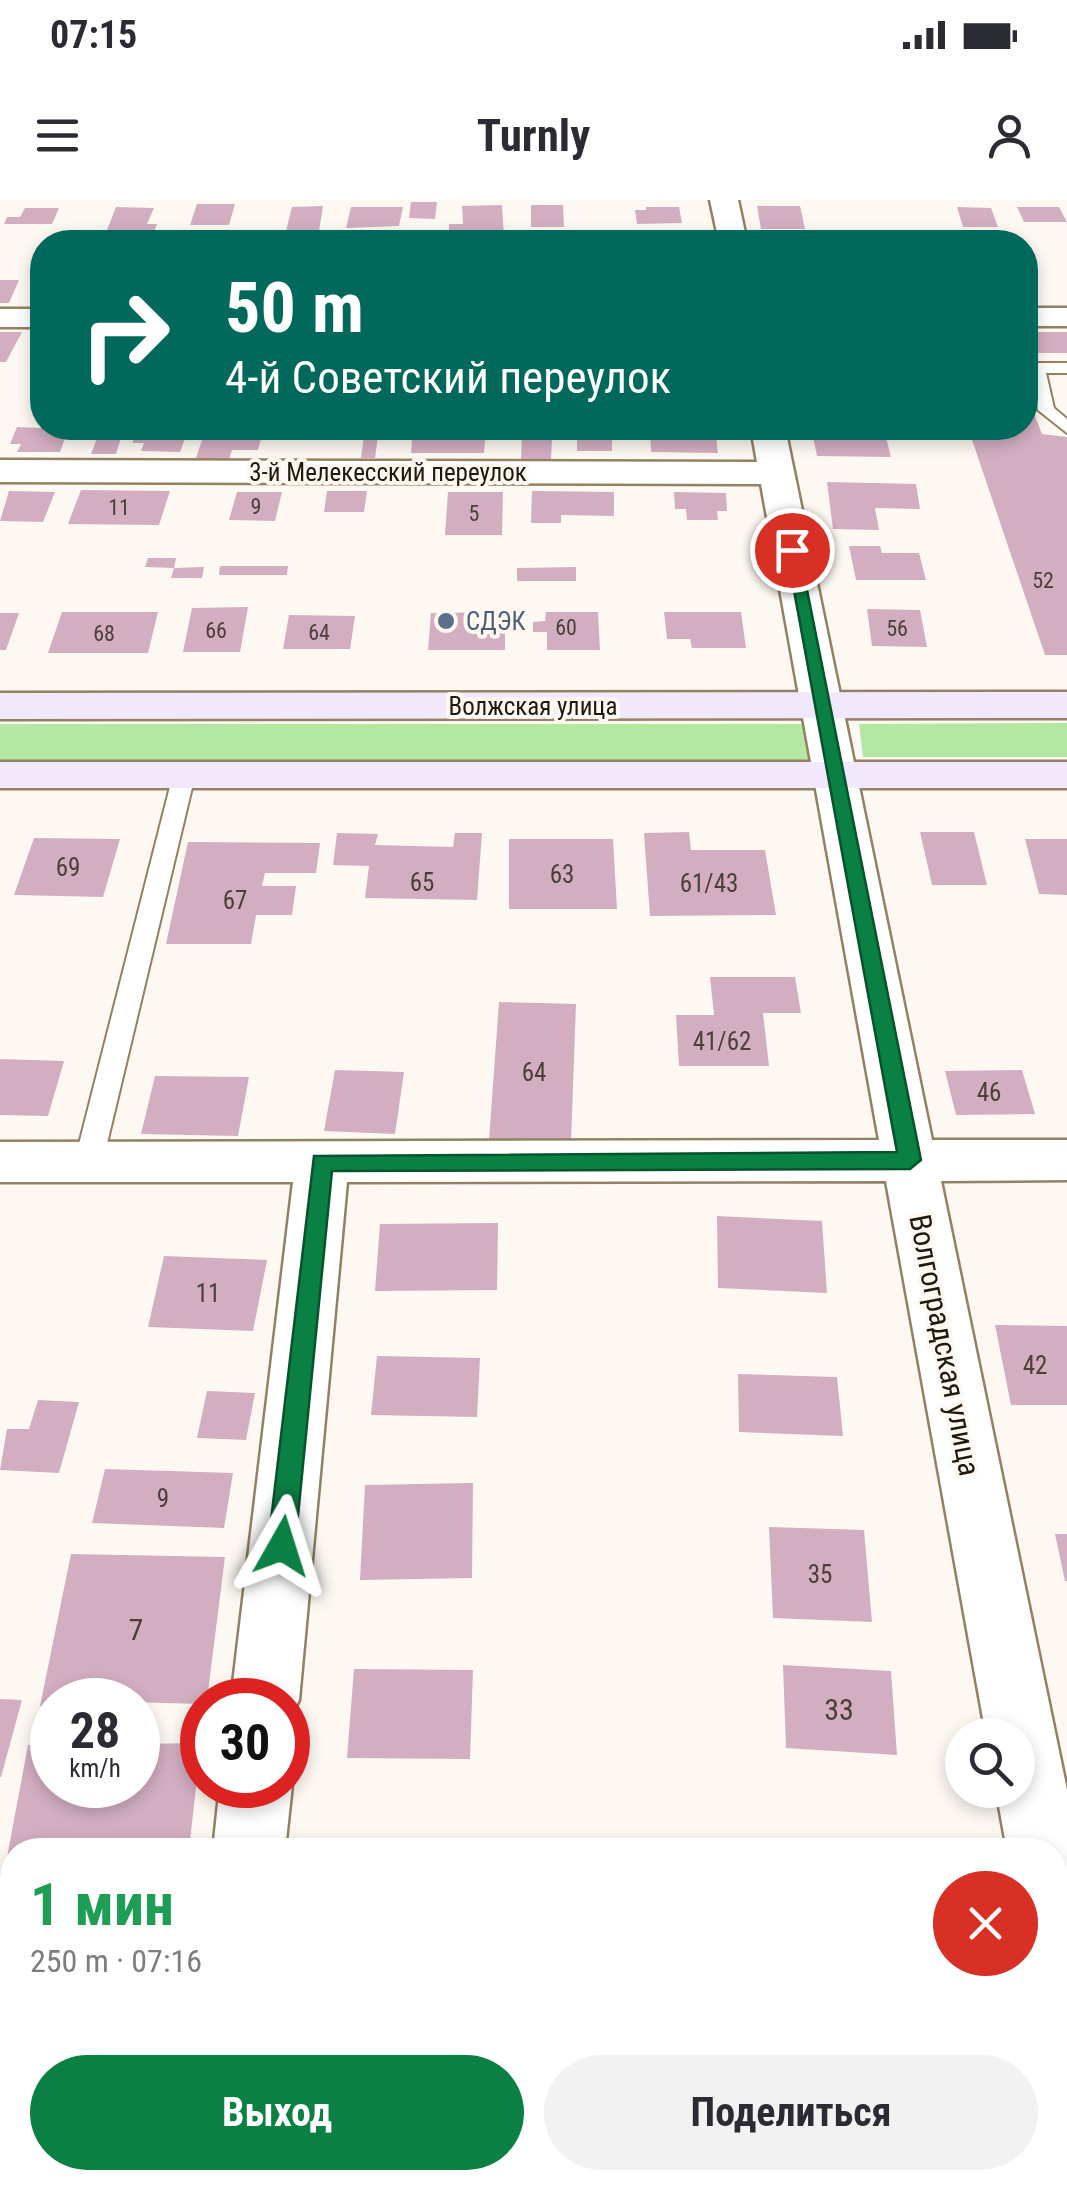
<!DOCTYPE html>
<html lang="ru">
<head>
<meta charset="utf-8">
<style>
  :root { --surface:#fff; --page:#f2f2f3; --text:#2b2b33; --muted:#7c7c81; --accent:#0b8043 }
  body { margin:0; font-family:"Roboto Condensed",sans-serif; background:var(--page); color:var(--text); height:100vh; display:flex; flex-direction:column; font-size:38px; white-space:nowrap }
  * { box-sizing:border-box; margin:0 }
  p { font-size:32px; color:var(--muted) }
  .icon { flex:none; width:55px; height:55px; fill:none; stroke:currentColor; stroke-width:2; stroke-linecap:round; stroke-linejoin:round }
  .map { position:relative; flex:1; overflow:hidden }
  .sheet { position:absolute; left:0px; top:1638px; width:1068px; height:352px; display:flex; flex-direction:column; background:var(--surface); border-radius:40px 40px 0 0; box-shadow:0 5px 15px #0003 }
  .sheet>* { flex:none }
  .banner { position:absolute; left:30px; top:30px; width:1008px; height:210px; border-radius:40px; box-shadow:0 5px 15px #0003; background:#00695c; color:#fff; overflow:hidden }
  .buttons { position:absolute; left:945px; top:1518px; display:grid; gap:20px }
  .buttons a { display:grid; place-items:center; width:90px; height:90px; border-radius:50%; background:var(--surface); box-shadow:0 5px 15px #0003; font-size:50px }
  .speed { position:absolute; left:30px; top:1478px; display:flex; gap:20px; font-size:50px; font-weight:700; text-align:center }
  .speed>* { display:grid; place-content:center; width:130px; height:130px; border-radius:50%; background:var(--surface); box-shadow:0 5px 15px #0003; line-height:1 }
  .speed small { font-size:25px; font-weight:400 }
  .speed .limit { border:15px solid #d22; background:#fff; color:#111 }
  .pin { position:absolute; display:grid; place-items:center; width:85px; height:85px; color:#fff; margin:-42px; border:5px solid #fff; border-radius:50%; box-shadow:0 2px 10px #0007 }
  .me { position:absolute; width:110px; margin:-55px; rotate:6deg; stroke-linejoin:round; filter:drop-shadow(0 0 8px #0008) }
  .turn { display:flex; align-items:center; gap:35px; height:210px; padding:0 30px; font-size:45px }
  .turn .icon { width:130px; height:130px; stroke-width:2.5 }
  .turn b { display:block; font-size:70px; line-height:85px }
  .round { display:grid; place-items:center; flex:none; width:105px; height:105px; border-radius:52px; background:var(--page) }
  .head { display:flex; align-items:center; justify-content:space-between; height:170px; padding:0 30px }
  h1 { font-size:60px; font-weight:700; line-height:75px; color:#1e9e55 }
  .action { display:flex; gap:20px; margin-top:auto; padding:20px 30px }
  .action a { flex:1; height:115px; border-radius:60px; background:var(--accent); color:#fff; font-size:40px; font-weight:700; line-height:115px; text-align:center }
  .action a+a { background:var(--page); color:var(--text) }
  .status { display:flex; justify-content:space-between; align-items:center; height:70px; padding:0 50px; background:var(--surface); direction:ltr }
  .status svg { height:28px; fill:currentColor }
  header { display:flex; justify-content:space-between; align-items:center; height:130px; padding:0 30px; background:var(--surface); font-size:45px; font-weight:700 }
  .map>svg:first-child { display:block }
</style>
</head>
<body>
<div class="status"><b>07:15</b><svg viewBox="0 0 49 12"><path d="M0 12V9h3v3zM5 12V6h3v6zM10 12V3h3v9zM15 12V0h3v12zM26 1h20v11H26zM47 4h2v5h-2z"/></svg></div>
<header><svg class="icon" aria-label="menu" viewBox="0 0 24 24"><path d="M4 6h16M4 12h16M4 18h16"/></svg>Turnly<svg class="icon" aria-label="person" viewBox="0 0 24 24"><circle cx="12" cy="8" r="4"/><path d="M4 21q1-7 8-7t8 7"/></svg></header>
<div class="map">
<svg width="1067" height="1988" viewBox="0 0 1067 1988">
  <rect width="100%" height="100%" fill="#fdf9f2"/>
  <path fill="#b4e7a2" d="M1067,523V557H863L859,524Z
    M0,524H813L819,562L0,563Z"/>
  <path fill="#d2aec0" d="M411,2H437L435,19L409,18Z
    M197,4H235L229,25H190Z
    M502,5L504,37L449,38V24H463L462,6Z
    M531,5H563L564,27H531Z
    M323,6L319,31H286L292,7Z
    M757,6H800L805,29H761Z
    M116,7L154,8L147,24H157L153,35H105Z
    M351,7H403L399,26L346,28Z
    M646,7H679L682,23L637,24L635,10H646Z
    M957,7L991,8L998,27H963Z
    M1017,7H1059L1067,22H1024Z
    M25,8H59L52,24H4L7,17H20Z
    M0,80H19L9,103H0Z
    M0,132H22L6,162H0Z
    M1025,132H1067V153H1025Z
    M1025,191L1042,234L1067,237V455H1045L968,228H1025Z
    M17,227L42,228H69L60,252H17L21,244H10Z
    M101,228H124L116,254H91Z
    M138,228H189L180,252L141,251L144,243H132Z
    M206,228H264L258,250H232L229,259L196,258Z
    M365,228H379L375,258H361Z
    M413,228H486L484,253H411Z
    M577,228H612V251H577Z
    M650,228H715L718,253L651,252Z
    M812,232L885,233L891,257L817,256Z
    M522,237L552,238L551,260L521,259Z
    M827,282L916,284L920,309L875,308L879,330L833,329Z
    M81,290L170,291L159,325L68,324Z
    M9,291L55,292L43,322L0,321Z
    M327,291H367L364,312H324Z
    M532,291L614,292V316L561,315V323H531Z
    M237,292H282L275,321L229,320Z
    M448,292H503L502,335H445Z
    M674,292L726,293L727,311H717L718,320H687L686,309H675Z
    M849,346H880L882,353H919L926,380H856Z
    M148,358H176L174,368L145,367Z
    M220,366H288L287,375H219Z
    M204,367L202,378H171L174,368Z
    M576,367V381H517V368Z
    M248,407L240,452H183L192,408Z
    M867,409L920,410L927,447L872,446Z
    M62,412H158L148,453H48Z
    M505,412V450H428L431,413Z
    M546,412H598L600,450H547V432H533V422L545,421Z
    M664,412H741L746,448H692L690,439H667Z
    M0,413H19L6,450H0Z
    M289,415L355,416L350,449H283Z
    M689,632L691,650H765L776,715L650,716L644,633Z
    M920,632H974L987,685H932Z
    M337,633L378,634L375,645L453,647L455,633H482L477,700L365,698L369,666L333,665Z
    M34,638L120,639L103,697L14,695Z
    M509,639H613L617,709H509Z
    M1025,639H1067V695L1039,694Z
    M188,642L320,643L316,673H265L262,686H296L292,715H256L251,744H166Z
    M710,777H795L801,813H763L769,866H679L676,815H714Z
    M499,802L576,804L571,943L489,940Z
    M0,859L64,861L48,916L0,915Z
    M335,870L404,872L395,934L324,931Z
    M1022,870L1035,914L956,915L945,871Z
    M155,876L249,877L238,936L141,934Z
    M717,1016L822,1021L827,1093L718,1088Z
    M498,1023L497,1090L375,1091L380,1024Z
    M164,1056L267,1060L253,1131L148,1127Z
    M995,1125L1067,1126V1205H1011Z
    M377,1156L480,1158L477,1217L371,1215Z
    M738,1174L837,1177L843,1236L739,1232Z
    M207,1191L255,1193L246,1240L197,1238Z
    M38,1200L79,1202L59,1273L0,1270L7,1229H29Z
    M105,1269L233,1273L224,1328L92,1323Z
    M473,1283L472,1378L360,1380L365,1285Z
    M769,1327L864,1330L872,1422L773,1418Z
    M1055,1334H1067V1381H1065Z
    M71,1354L225,1357L207,1500H202V1504L52,1500V1506H40Z
    M783,1465L891,1471L897,1555L786,1548Z
    M354,1469L473,1470L470,1559L347,1558Z
    M0,1499L22,1500L1,1577H0Z
    M201,1543L189,1650H12V1727L0,1728V1695L28,1545H52V1585H138V1544Z
    M10,1799L12,1924H0V1862Z
    M307,1978H457L456,1988H306Z
    M782,1978H953L955,1988H783Z"/>
  <g fill="none" stroke-linecap="round" stroke-linejoin="round">
    <defs>
      <path id="lane" d="M1037,163H1067V173H1046L1054,208L1067,219V233L1038,210L1029,168Z
        M184,568L195,575L103,960L99,967H79L75,960L173,575Z"/>
      <path id="street" d="M710,0H738L747,42H719Z
        M1025,108H1067V126H1025Z
        M0,109H42V127H0Z
        M751,228H785L932,940H1067V980L941,981L1067,1590V1676L1063,1678L1067,1680V1812L1055,1807V1650H1007L996,1590H1018V1535H986L886,981L347,982L299,1500L288,1524V1500H231L293,982H0V942L879,940L761,284L0,282V260L757,262Z
        M288,1575L292,1585L285,1650H213L220,1585H288Z
        M174,1978H256L255,1988H173Z"/>
      <path id="secondary" d="M1067,492V518L0,519V493Z
        M0,562H1067V588H0Z"/>
    </defs>
    <use href="#lane" stroke="#928163" stroke-width="4"/>
    <use href="#street" stroke="#928163" stroke-width="5"/>
    <use href="#secondary" stroke="#928163" stroke-width="5"/>
    <use href="#lane" fill="#fff" fill-rule="evenodd"/>
    <use href="#street" fill="#fff" fill-rule="evenodd"/>
    <use href="#secondary" fill="#f2e8fb" fill-rule="evenodd"/>
  </g>
  <path fill="#0b8043" stroke="#07532c" stroke-width="2.5" d="M786,347L799,350L921,960L910,969L332,971L295,1346L291,1355L282,1358L272,1355L268,1346L314,956L897,952Z"/>
  <circle fill="#5c6f8a" stroke="#fdf9f2" stroke-width="4" cx="446" cy="421" r="10"/>
  <g text-anchor="middle" dominant-baseline="central" stroke-width="8" stroke-linejoin="round" paint-order="stroke">
    <g font-size="22" fill="#4c3e39">
      <text x="256" y="306">9</text>
      <text x="119" y="307">11</text>
      <text x="474" y="313">5</text>
      <text x="1043" y="380">52</text>
      <text x="566" y="427">60</text>
      <text x="897" y="428">56</text>
      <text x="216" y="430">66</text>
      <text x="319" y="432">64</text>
      <text x="104" y="433">68</text>
    </g>
    <g font-size="25" fill="#1f180c" stroke="#fdf9f2">
      <text x="388" y="272">3-й Мелекесский переулок</text>
      <text x="533" y="506">Волжская улица</text>
    </g>
    <g font-size="25" fill="#4e5e75" stroke="#fdf9f2" text-anchor="start">
      <text x="466" y="421">СДЭК</text>
    </g>
    <g font-size="25" fill="#4c3e39">
      <text x="68" y="667">69</text>
      <text x="562" y="674">63</text>
      <text x="422" y="682">65</text>
      <text x="709" y="683">61/43</text>
      <text x="235" y="700">67</text>
      <text x="722" y="841">41/62</text>
      <text x="534" y="872">64</text>
      <text x="989" y="892">46</text>
      <text x="208" y="1093">11</text>
      <text x="1035" y="1165">42</text>
      <text x="163" y="1298">9</text>
      <text x="820" y="1374">35</text>
    </g>
    <g font-size="30" fill="#1f180c" stroke="#fdf9f2">
      <text transform="translate(945 1145) rotate(79)">Волгоградская улица</text>
    </g>
    <g font-size="30" fill="#4c3e39">
      <text x="136" y="1429">7</text>
      <text x="839" y="1509">33</text>
    </g>
  </g>
</svg>
<div class="buttons">
<a><svg class="icon" aria-label="search" viewBox="0 0 24 24"><circle cx="10" cy="10" r="6"/><path d="M15 15l6 6"/></svg></a>
</div>
<div class="speed"><div>28<small>km/h</small></div><div class="limit">30</div></div>
<div class="pin" style="left:792px;top:350px;background:#d93025"><svg class="icon" aria-label="arrive" viewBox="0 0 24 24"><path d="M6 21V4h12l-3 4 3 4H6"/></svg></div>
<svg class="me" style="left:282px;top:1346px" viewBox="-20 -20 40 40"><path d="M0-17L14 15 0 8-14 15z" fill="#0b8043" stroke="#fff" stroke-width="4"/></svg>
<div class="banner">
<div class="turn"><svg class="icon" aria-label="right" viewBox="0 0 24 24"><path d="M7 20v-9h11M14 6l5 5-5 5"/></svg><div><b>50 m</b>4-й Советский переулок</div></div>
</div>
<section class="sheet">
<div class="head"><div><h1>1 мин</h1><p>250 m · 07:16</p></div><a class="round" style="background:#d93025;color:#fff"><svg class="icon" aria-label="close" viewBox="0 0 24 24"><path d="M6 6l12 12M18 6L6 18"/></svg></a></div>
<div class="action"><a>Выход</a><a>Поделиться</a></div>
</section>
</div>
</body>
</html>
